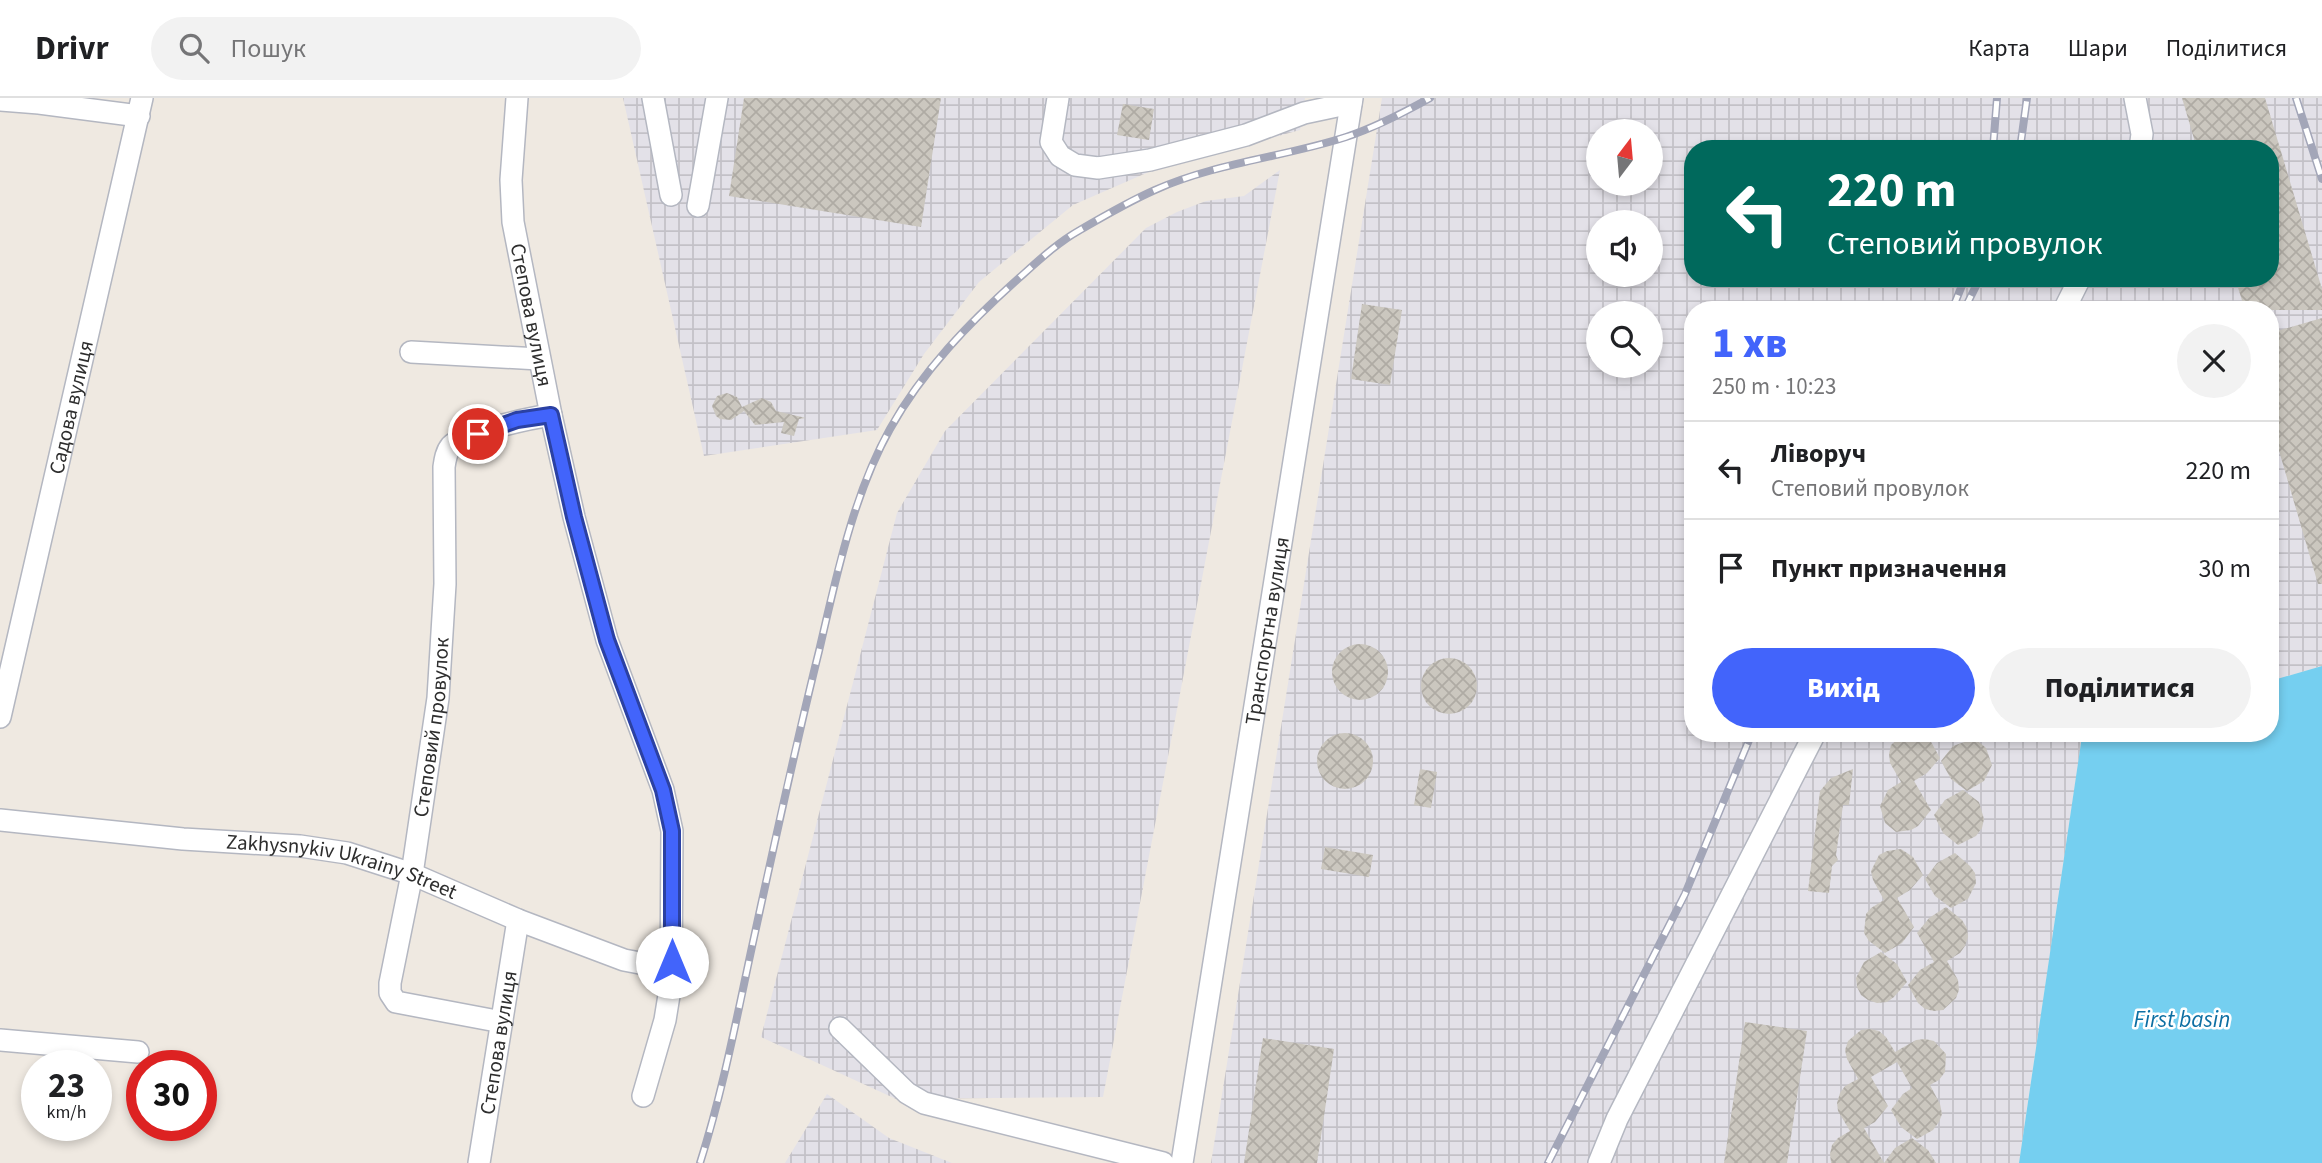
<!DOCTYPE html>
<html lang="uk">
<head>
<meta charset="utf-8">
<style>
  :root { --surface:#fff; --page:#f2f2f2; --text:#202124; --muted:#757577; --line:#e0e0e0; --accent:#4264fb }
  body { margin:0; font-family:"Source Sans 3",sans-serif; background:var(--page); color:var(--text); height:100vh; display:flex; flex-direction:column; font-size:26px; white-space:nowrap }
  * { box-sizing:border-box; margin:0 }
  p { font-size:23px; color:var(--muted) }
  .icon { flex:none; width:38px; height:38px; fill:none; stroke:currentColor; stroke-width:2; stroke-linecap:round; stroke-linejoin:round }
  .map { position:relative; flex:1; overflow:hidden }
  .sheet { position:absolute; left:1684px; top:203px; width:595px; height:441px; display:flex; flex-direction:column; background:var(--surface); border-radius:28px; box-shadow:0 4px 10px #0003 }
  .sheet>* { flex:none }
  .guide { position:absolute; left:1684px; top:42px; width:595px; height:147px; border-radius:28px; box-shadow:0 4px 10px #0003; background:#00695c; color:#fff; overflow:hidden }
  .needle { width:46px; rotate:16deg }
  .tools { position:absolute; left:1586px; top:21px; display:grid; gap:14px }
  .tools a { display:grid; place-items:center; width:77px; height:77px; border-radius:50%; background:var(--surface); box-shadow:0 4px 10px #0003; font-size:35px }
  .speed { position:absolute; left:21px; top:952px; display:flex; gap:14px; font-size:35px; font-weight:700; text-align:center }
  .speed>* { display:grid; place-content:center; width:91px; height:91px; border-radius:50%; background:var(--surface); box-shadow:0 4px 10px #0003; line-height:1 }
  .speed small { font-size:18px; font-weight:400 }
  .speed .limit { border:10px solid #d22; background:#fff; color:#111 }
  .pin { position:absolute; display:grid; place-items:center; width:60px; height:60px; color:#fff; margin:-30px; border:4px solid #fff; border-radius:50%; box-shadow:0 2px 7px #0007 }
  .me { position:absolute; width:77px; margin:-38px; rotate:0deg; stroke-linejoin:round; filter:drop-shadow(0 0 5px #0008) }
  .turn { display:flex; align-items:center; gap:24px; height:147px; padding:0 28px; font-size:32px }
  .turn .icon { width:91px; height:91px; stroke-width:2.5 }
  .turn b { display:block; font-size:49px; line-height:60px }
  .round { display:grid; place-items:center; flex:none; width:74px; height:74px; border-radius:37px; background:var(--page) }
  .head { display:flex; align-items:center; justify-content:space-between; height:119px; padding:0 28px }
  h1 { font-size:42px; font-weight:800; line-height:52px; color:var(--accent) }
  .cta { display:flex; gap:14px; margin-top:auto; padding:14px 28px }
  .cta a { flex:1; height:80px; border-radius:42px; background:var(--accent); color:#fff; font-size:28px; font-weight:800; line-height:80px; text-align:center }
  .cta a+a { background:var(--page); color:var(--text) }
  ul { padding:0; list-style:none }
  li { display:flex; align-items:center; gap:21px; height:98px; padding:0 28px; border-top:2px solid var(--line) }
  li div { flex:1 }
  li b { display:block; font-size:26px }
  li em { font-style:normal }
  header { display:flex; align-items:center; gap:42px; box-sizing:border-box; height:98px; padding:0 35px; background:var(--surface); border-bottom:2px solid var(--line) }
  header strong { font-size:33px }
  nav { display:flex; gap:38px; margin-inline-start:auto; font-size:24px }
  .search { width:490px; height:63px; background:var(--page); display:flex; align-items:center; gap:18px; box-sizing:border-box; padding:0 24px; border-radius:38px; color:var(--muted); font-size:26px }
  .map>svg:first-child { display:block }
</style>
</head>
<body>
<header>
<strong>Drivr</strong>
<div class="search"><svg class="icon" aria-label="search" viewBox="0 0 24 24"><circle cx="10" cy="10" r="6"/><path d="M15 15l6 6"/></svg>Пошук</div>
<nav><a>Карта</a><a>Шари</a><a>Поділитися</a></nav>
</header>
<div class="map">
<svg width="2322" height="1065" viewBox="0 0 2322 1065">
  <defs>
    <pattern id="industrial-grid" width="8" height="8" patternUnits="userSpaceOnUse" patternTransform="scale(1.75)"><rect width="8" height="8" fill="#e3e1e8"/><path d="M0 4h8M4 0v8" fill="none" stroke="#c3c1c7"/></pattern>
    <pattern id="building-cross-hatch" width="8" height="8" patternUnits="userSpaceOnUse" patternTransform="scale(1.75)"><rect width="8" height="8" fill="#cbc7bf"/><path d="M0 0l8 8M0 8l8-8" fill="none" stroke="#afaba4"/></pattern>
  </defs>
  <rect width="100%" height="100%" fill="#efe9e1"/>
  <path fill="url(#industrial-grid)" fill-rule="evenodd" d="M623,0H1305L1300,32L1151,73L1073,107L979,184L924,256L877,332L704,358Z
    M1382,0H2322V568L2270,583V212H1692V635H2093L2082,639L2019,1065H1211ZM1598,33H1650V86H1598ZM1692,51H2270V180H1692ZM1598,124H1650V177H1598ZM1598,215H1650V268H1598Z
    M1280,72L1103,999L896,1001L761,939L897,415L945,333L1146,130L1177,114L1206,103L1244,98Z
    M827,996L889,1040L952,1065H785Z"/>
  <path fill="#75cff0" d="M2322,568V1065H2019L2082,638L2093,635H2270V583Z"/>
  <path fill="url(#building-cross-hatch)" d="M744,0H941L921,129L729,98Z
    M2182,0H2265L2322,191V212H2245L2235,180H2270V51H2197Z
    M1123,6L1154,11L1149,42L1117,37Z
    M1362,206L1402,212L1390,287L1351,281Z
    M2322,220V486H2318L2270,322V235Z
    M727,295L737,299L742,309L762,300L771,304L776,313L806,320L799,321L794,338L781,335L784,324L755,327L744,313L731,322L720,321L716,318L712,308L717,298Z
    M1332 574a28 28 0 1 1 56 0a28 28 0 1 1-56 0Z
    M1421 588a28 28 0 1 1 56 0a28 28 0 1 1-56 0Z
    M1317 663a28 28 0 1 1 56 0a28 28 0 1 1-56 0Z
    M1904,635L1923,637L1930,642L1940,660L1927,675L1914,683L1931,712L1918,728L1911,732L1896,734L1885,725L1880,708L1888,692L1901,684L1890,665L1889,656L1891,647Z
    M1970,642L1979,644L1986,650L1992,667L1984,683L1967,693L1951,681L1941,663L1953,648Z
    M1420,671L1437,674L1431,710L1414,707Z
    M1853,671L1849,707H1843L1836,757L1838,762L1832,768L1829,795L1808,793L1820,693L1831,680Z
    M1963,692L1979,704L1984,721L1982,730L1976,738L1958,747L1943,735L1934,717L1945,702Z
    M1325,749L1373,757L1369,779L1321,771Z
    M1901,751L1913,759L1923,777L1910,792L1897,800L1914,829L1902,845L1885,855L1869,843L1864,835L1866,816L1871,810L1884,802L1873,782L1871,773L1879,757L1887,753Z
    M1955,755L1970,768L1975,775L1976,785L1968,801L1951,810L1935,798L1925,781L1937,765Z
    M1946,809L1962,822L1967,830L1968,839L1965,848L1960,855L1947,863L1958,882L1959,892L1956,900L1943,912L1934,913L1925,911L1918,905L1908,887L1920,872L1934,864L1917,835L1929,820Z
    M1881,854L1897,866L1907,884L1894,899L1887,904L1877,905L1868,902L1861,897L1857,889L1856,880L1864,864Z
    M1745,924L1807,933L1787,1065H1724Z
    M1870,931L1879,933L1886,939L1895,954L1916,942L1925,941L1934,943L1946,956L1945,974L1939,982L1930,987L1940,1006L1942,1016L1939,1024L1933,1032L1917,1041L1901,1029L1891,1012L1903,996L1912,990L1897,964L1871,979L1888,1008L1875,1024L1864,1030L1884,1065L1895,1050L1912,1040L1928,1052L1936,1065H1831L1830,1056L1832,1047L1838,1040L1850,1033L1838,1013L1837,1005L1840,995L1845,988L1858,981L1847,961L1845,952L1848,943L1861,932Z
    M1263,940L1334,951L1317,1065H1244Z"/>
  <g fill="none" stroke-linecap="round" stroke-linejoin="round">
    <defs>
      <g id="minor">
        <path id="s1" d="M517,0L511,82L513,124L551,317L574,419L607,542L663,692L672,733L671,885L665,922L643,998"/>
        <path d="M653,0L671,97"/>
        <path d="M1058,0L1051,44L1060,58L1075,67L1098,70L1150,62L1246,37L1304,15L1351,5"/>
        <path d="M2135,0L2142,36L2140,51"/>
        <path d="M0,2L39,5L139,18"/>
        <path d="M698,108L717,0"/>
        <path d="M2064,212L2080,180"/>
        <path d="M411,254L539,261"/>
        <path id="s2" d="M0,619L142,0"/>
        <path id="s3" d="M0,722L183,741L300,748L347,755L412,776L518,822L624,862L645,866L672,864"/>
        <path id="s4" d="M502,924L396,904L390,895V885L412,776L438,600L445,486L444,369C445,362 446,354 451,348C465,334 530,320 551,317"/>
        <path d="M840,930L907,995L924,1005L1163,1065"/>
        <path d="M0,942L138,954"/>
        <path id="s5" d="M479,1065L518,822"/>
        <path id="s6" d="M1182,1065L1352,0"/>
        <path d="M1599,1065L1617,1021L1815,635"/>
      </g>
    </defs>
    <use href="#minor" stroke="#b4b7c1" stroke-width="24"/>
    <use href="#minor" stroke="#fff" stroke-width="21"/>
    <defs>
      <path id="rail" d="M2296,0L2322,81
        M1993,51L1997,0
        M2020,51L2027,0
        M1952,212L1965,180
        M1964,212L1980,180
        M700,1065C723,993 737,918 753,844C774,747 795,650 819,553C836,480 853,397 890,331C922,273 970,224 1019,180C1038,163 1057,145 1080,132C1104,118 1130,103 1155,92C1215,65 1284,59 1346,39C1376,29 1403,15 1430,0
        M1548,1065L1685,796L1752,635"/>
    </defs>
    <use href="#rail" stroke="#a3a6b8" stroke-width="8"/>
    <use href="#rail" stroke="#fff" stroke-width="5" stroke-dasharray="16" stroke-linecap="butt"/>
  </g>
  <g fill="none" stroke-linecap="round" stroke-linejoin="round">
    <defs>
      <path id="route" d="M478,336L517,322L551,317L574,419L607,542L663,692L672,733V864"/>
    </defs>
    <use href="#route" stroke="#2b41a3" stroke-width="18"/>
    <use href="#route" stroke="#4264fb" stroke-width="12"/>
  </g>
  <g text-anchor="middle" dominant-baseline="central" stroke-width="5" stroke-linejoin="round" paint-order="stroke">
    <g font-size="21" fill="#2e2e2e" stroke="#fff">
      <text stroke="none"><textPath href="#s1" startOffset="219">Степова вулиця</textPath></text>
      <text stroke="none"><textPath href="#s2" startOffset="318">Садова вулиця</textPath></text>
      <text stroke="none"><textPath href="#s6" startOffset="539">Транспортна вулиця</textPath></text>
      <text stroke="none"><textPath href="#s4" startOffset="388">Степовий провулок</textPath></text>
      <text stroke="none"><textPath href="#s3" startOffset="346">Zakhysnykiv Ukrainy Street</textPath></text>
      <text stroke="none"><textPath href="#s5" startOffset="122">Степова вулиця</textPath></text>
    </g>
    <g font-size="23" font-style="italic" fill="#0d6fa3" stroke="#fff">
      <text x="2182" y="921">First basin</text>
    </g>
  </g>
</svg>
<div class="tools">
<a><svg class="needle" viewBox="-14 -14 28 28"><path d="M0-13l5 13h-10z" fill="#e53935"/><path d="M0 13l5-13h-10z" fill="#757577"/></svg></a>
<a><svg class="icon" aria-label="sound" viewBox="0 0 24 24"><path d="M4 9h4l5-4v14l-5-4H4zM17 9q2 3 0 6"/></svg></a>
<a><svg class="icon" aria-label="search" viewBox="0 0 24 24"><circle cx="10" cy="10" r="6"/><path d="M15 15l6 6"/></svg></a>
</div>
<div class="speed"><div>23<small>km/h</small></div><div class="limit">30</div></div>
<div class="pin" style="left:478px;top:336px;background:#d93025"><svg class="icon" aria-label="arrive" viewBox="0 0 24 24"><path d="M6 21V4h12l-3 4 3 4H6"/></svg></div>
<svg class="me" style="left:672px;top:864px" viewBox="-20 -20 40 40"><circle r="19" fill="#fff"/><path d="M0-13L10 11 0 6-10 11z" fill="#4264fb"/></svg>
<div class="guide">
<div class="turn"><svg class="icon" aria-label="left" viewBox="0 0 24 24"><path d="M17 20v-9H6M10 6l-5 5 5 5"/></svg><div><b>220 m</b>Степовий провулок</div></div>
</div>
<section class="sheet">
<div class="head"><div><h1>1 хв</h1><p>250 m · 10:23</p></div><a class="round"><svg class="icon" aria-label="close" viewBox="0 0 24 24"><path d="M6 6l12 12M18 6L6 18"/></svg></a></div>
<ul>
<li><svg class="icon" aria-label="left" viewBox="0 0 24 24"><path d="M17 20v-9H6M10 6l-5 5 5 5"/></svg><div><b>Ліворуч</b><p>Степовий провулок</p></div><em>220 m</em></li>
<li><svg class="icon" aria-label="arrive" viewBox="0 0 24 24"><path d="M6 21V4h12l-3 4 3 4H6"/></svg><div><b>Пункт призначення</b></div><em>30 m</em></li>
</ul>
<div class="cta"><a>Вихід</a><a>Поділитися</a></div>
</section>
</div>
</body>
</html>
